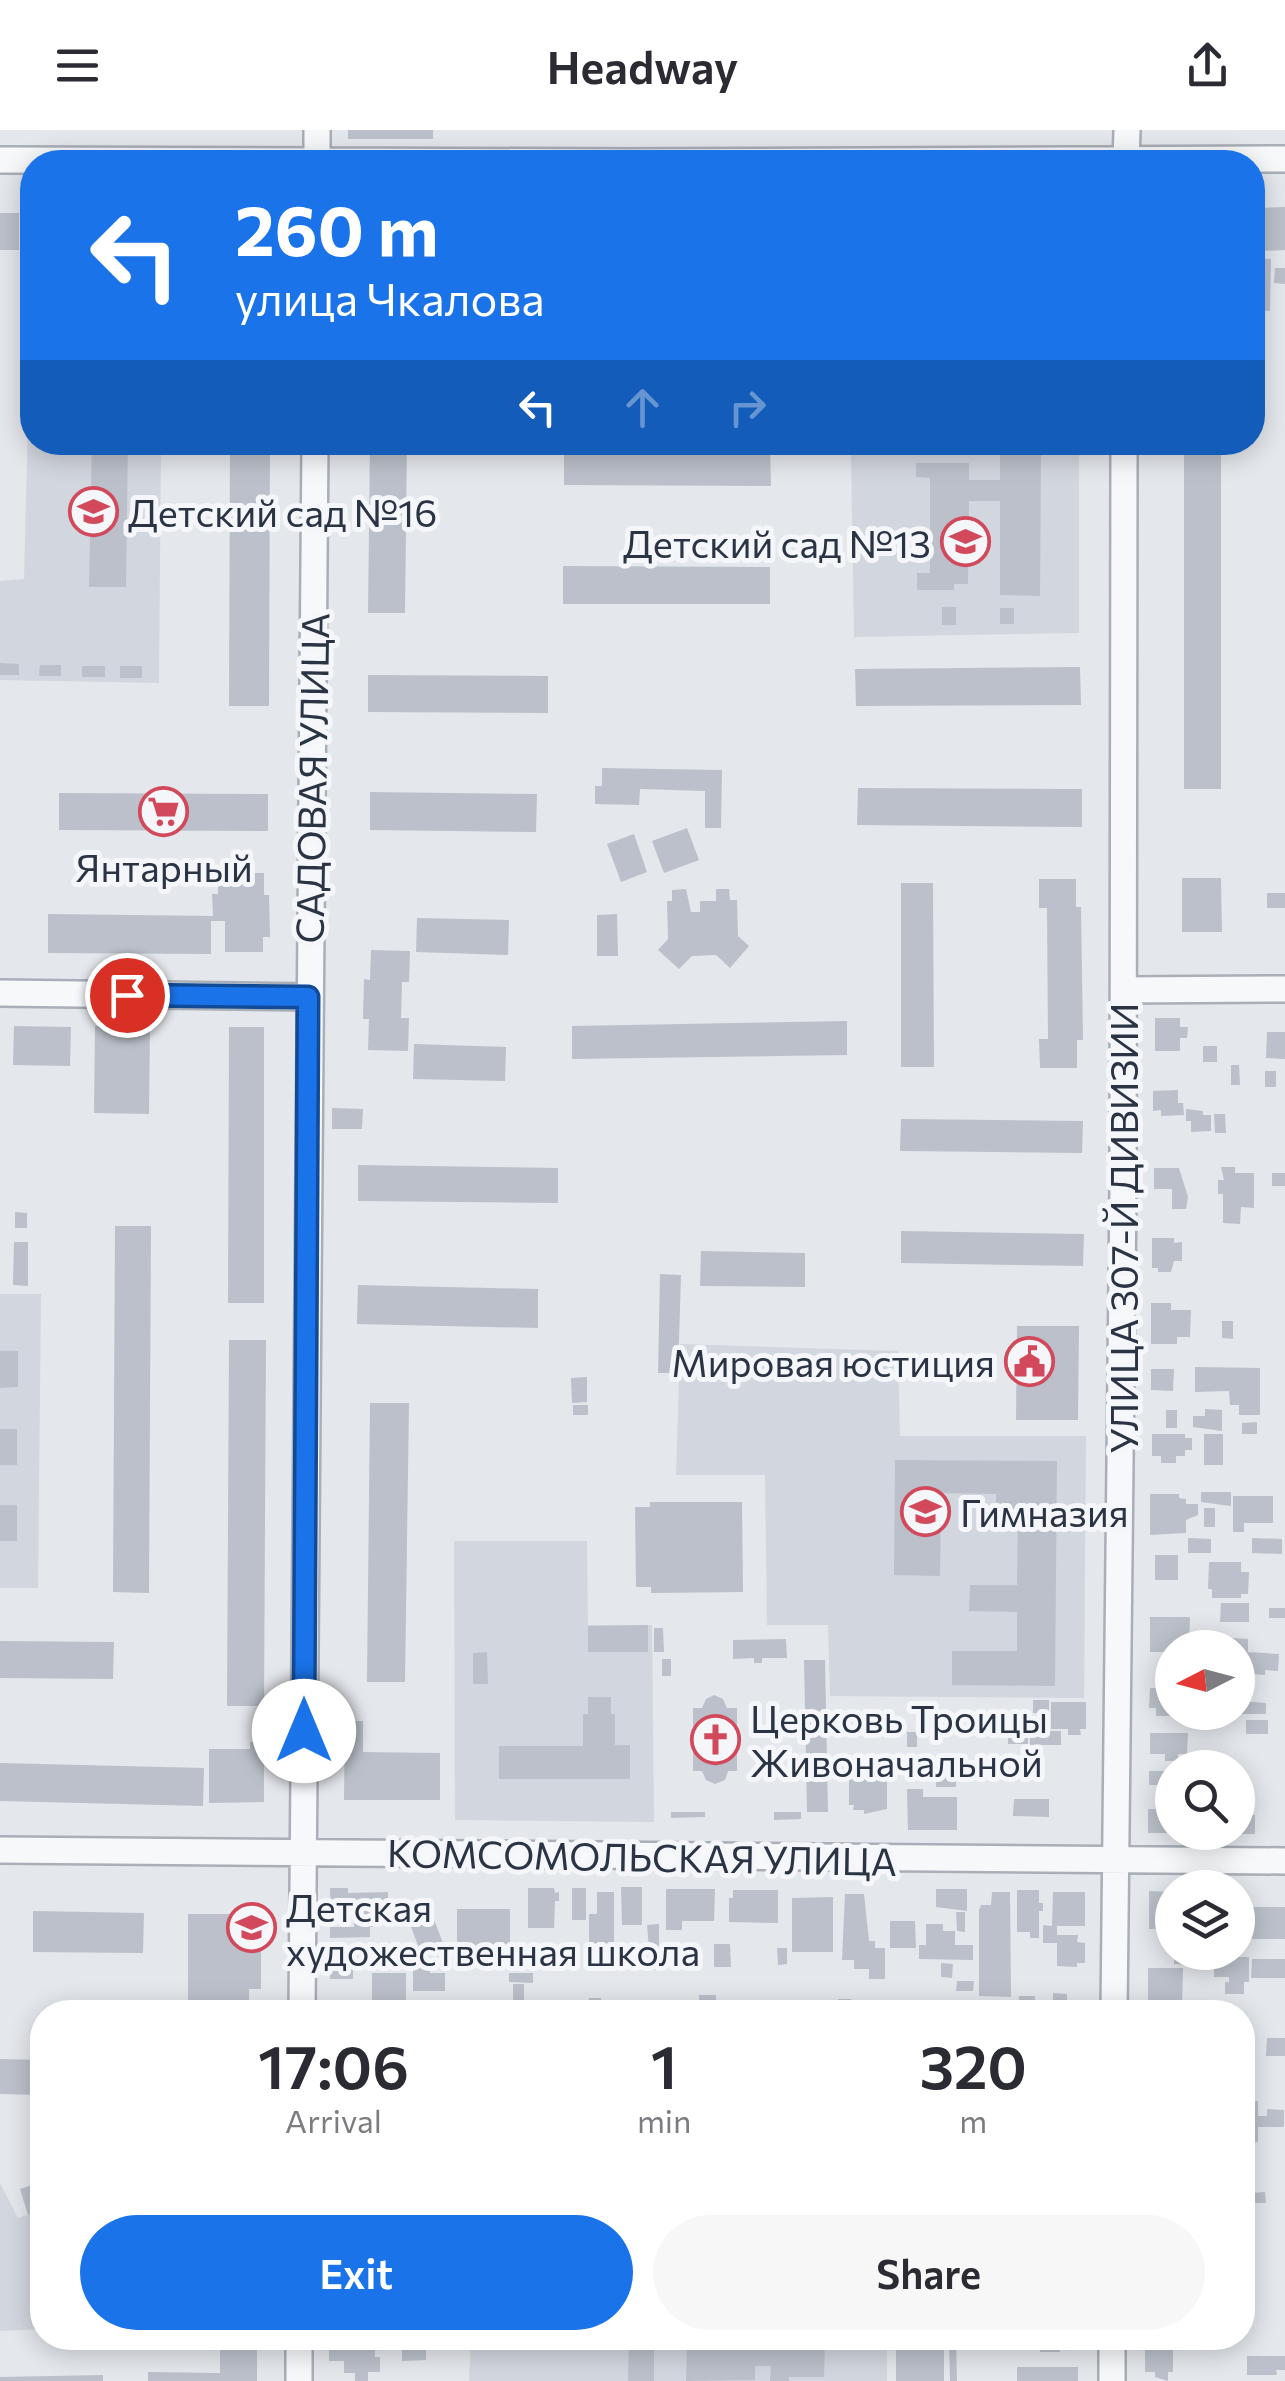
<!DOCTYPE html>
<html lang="en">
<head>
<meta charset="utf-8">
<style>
  :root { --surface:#fff; --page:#f7f7f7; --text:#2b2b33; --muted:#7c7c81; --accent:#1a73e8 }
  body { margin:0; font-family:Commissioner,sans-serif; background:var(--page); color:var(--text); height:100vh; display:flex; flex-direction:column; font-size:38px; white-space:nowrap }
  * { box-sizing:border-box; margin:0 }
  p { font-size:32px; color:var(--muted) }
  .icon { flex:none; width:55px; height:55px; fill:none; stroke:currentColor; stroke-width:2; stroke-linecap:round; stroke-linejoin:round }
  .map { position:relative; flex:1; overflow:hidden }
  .details { position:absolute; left:30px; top:1870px; width:1225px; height:350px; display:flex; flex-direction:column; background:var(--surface); border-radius:40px; box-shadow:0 5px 25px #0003 }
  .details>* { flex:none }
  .banner { position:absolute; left:20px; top:20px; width:1245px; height:305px; border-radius:40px; box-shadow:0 5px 25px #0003; background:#1a73e8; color:#fff; overflow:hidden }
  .needle { width:65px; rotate:264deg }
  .fabs { position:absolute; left:1155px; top:1500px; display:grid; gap:20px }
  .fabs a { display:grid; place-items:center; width:100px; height:100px; border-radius:50%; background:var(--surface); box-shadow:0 5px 25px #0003; font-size:50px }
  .pin { position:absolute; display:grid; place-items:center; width:85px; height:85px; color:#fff; margin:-42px; border:5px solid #fff; border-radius:50%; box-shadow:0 2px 10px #0007 }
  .me { position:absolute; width:110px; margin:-55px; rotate:0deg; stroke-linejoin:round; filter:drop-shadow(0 0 8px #0008) }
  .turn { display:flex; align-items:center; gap:35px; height:210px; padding:0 50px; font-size:45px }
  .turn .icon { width:130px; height:130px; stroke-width:2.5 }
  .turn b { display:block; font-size:70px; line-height:85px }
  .lanes { display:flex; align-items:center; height:95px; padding:0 50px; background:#0003; justify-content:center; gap:50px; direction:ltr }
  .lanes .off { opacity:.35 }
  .eta { display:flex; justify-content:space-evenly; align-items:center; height:170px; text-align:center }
  .eta b { font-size:60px; font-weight:600; line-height:70px }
  .cta { display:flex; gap:20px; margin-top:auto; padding:20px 50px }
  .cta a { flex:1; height:115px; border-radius:60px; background:var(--accent); color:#fff; font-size:40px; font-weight:600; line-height:115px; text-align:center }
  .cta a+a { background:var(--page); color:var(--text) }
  header { display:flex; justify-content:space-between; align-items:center; height:130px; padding:0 50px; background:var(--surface); font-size:45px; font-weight:600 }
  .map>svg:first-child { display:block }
</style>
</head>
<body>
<header><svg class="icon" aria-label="menu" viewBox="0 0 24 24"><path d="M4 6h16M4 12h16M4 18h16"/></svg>Headway<svg class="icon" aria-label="share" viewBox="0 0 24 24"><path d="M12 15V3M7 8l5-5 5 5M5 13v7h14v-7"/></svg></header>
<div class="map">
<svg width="1285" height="2251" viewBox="0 0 1285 2251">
  <rect width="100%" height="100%" fill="#e4e7ec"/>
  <path fill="#d2d6de" d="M30,212H32V312L161,313L159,553L0,550V451L24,449Z
    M832,313H1079V503L854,507L851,322L832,321Z
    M0,1164H41L38,1458H0Z
    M680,1214L898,1221L900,1306H1086L1084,1568L830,1566L828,1495H767L765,1345H676Z
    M454,1411H587L588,1495H652L654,1692L455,1690Z
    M0,2053L18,2088L42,2080V2199L0,2201Z
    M471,2208H887V2251H469Z"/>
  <path fill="#bbc0ca" d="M348,0H433V9H348Z
    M1285,77V120L1263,121V117H1259V91L1255,92V78Z
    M0,83H19V120H0Z
    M1254,128L1271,129L1270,181L1253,180Z
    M1275,138H1285V154L1274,153Z
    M92,312H128L126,457H89Z
    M230,312H270L269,576H229Z
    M370,312H407L405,483H368Z
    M564,318L770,319L771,356L564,355Z
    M1184,318H1221V659H1184Z
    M1000,321H1041L1040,466L1000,465V371H969L968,454H954V460H917V443H930V348L916,347V333H969V350H1000Z
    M563,436L770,437V474H563Z
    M942,477H956V495H942Z
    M1000,478H1014V494H1000Z
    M0,533L19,534V545H0Z
    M40,535H61V546H39Z
    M82,536H105V547H82Z
    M120,536H142V548H120Z
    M1080,537L1081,575L856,576L855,539Z
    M368,545L548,546V583L368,582Z
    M602,638L722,640L721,698H705V661L640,659L639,675L595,674V656H602Z
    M858,658L1082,659V697L857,695Z
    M370,662L537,664L536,702L370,700Z
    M59,663L268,664V701L59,700Z
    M687,698L699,730L664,743L652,711Z
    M634,704L647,742L621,752L607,714Z
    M224,743H264V765H269L270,807H263V822H225V791H211V824L48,823V784L213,786L212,764H218V754H224Z
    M1182,748H1221L1222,802H1182Z
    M1039,749H1076V777H1081L1083,910H1077V938H1040L1039,909H1048L1047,778H1039Z
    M901,753H933L934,937H901Z
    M686,759L691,782H700V771H716V759H729L730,770H737L738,806L749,816L730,838L716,825L692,826L679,839L658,820L668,809L667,771H672V760Z
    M1267,763H1285V778H1267Z
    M617,784L618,826H597V785Z
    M417,788L509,790L508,825L416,822Z
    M371,820L410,821L409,852H402L401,888H409L408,921L368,920L369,889H363L364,849L370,850Z
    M1155,888H1180V897H1188L1187,908H1180V921H1155Z
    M847,891V925L572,929V896Z
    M14,896L71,897L70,936L13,935Z
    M95,896H150L149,984L94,983Z
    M229,897H264V1173H228Z
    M1267,902H1285V929L1266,928Z
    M414,914L506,917L505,951L413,949Z
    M1203,916H1217V932H1203Z
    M1231,935H1239L1240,955H1231Z
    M1265,941H1276V957H1265Z
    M1178,960V973H1183L1184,985L1161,986V980L1153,981V961Z
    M332,978L363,979L362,999H332Z
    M1186,979L1203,981V985H1211V1001L1191,1002V991H1186Z
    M1214,984H1225L1226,1003H1215Z
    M901,989L1083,991L1082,1023L900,1021Z
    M358,1035L558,1038V1073L358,1071Z
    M1221,1037H1235V1043H1254V1078L1241,1077L1240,1094L1223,1093V1064H1218V1050H1224Z
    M1154,1038H1179L1188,1067L1186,1079H1172V1059H1154Z
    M1272,1043H1285V1056H1272Z
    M15,1082L27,1083V1098H15Z
    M115,1096H151L149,1463L113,1462Z
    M901,1101L1084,1104L1083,1136L901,1133Z
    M1152,1108H1174V1113L1182,1112V1131H1174L1171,1142H1158V1138H1152Z
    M14,1112H28V1156L13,1155Z
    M701,1121L805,1123V1157L700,1156Z
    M660,1144L681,1145L678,1243H658Z
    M358,1155L538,1159V1198L357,1194Z
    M1151,1173H1171V1180H1191L1190,1207H1177V1214H1151Z
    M1222,1191H1233V1209L1222,1208Z
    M1017,1196H1079L1078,1290H1016Z
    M229,1210H266L264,1576H227Z
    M0,1221H18V1257L0,1258Z
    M1195,1237L1260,1238V1285H1239V1275H1230L1229,1261L1195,1262Z
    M1151,1239H1174L1173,1261L1151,1260Z
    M587,1247V1272L572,1273L571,1248Z
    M370,1273H409L405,1552H367Z
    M573,1275H588V1285H573Z
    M1205,1279L1222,1280V1301L1193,1297V1286H1205Z
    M1166,1280H1177V1298H1166Z
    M1257,1292V1304H1242V1293Z
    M0,1299H17V1335H0Z
    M1152,1304H1185V1308H1192V1320H1185V1326H1176V1333H1161V1326H1152Z
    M1204,1304H1223V1335H1204Z
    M895,1330L1057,1331L1055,1556L952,1555V1521H1017V1482L969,1481L970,1455H1017L1018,1384H996V1364L941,1363L940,1446L894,1445Z
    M1201,1362H1231V1376L1201,1372Z
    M1150,1364H1179V1368L1186,1369V1374H1198V1385L1186,1390V1403L1150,1405Z
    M1233,1366H1273V1393H1244V1402H1233Z
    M650,1372H742L743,1462L651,1463V1457H636L635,1377H650Z
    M0,1375H17V1411H0Z
    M1204,1378H1215V1397H1204Z
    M1188,1408L1211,1409V1423H1188Z
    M1252,1408L1282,1409V1424L1252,1423Z
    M1155,1425H1178V1450H1155Z
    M1209,1432H1241V1442H1249L1248,1464H1241V1468H1212V1459H1208Z
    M1221,1473H1249V1492H1220Z
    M1269,1478H1285V1488H1269Z
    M1150,1487H1190L1189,1515H1175L1172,1522H1150Z
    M648,1495V1522H588V1496Z
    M654,1498H663L664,1522H654Z
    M1202,1506L1248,1509V1522L1279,1524L1278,1541L1265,1540V1545L1238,1543V1518H1202Z
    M786,1509L787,1528H762V1533H754V1528L733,1529V1510Z
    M0,1511L114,1512L113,1549L0,1548Z
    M487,1522L488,1554H473V1523Z
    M662,1529H671V1546H662Z
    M804,1530H825L828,1682H807Z
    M1150,1558H1172V1582H1182V1586H1156V1578H1149Z
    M714,1565L723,1569L727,1578H737V1641H728L725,1650L715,1654L706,1650L702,1641H693V1578H702L706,1569Z
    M588,1567H611V1584H615V1615H630V1649H499V1616H583V1584H588Z
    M1033,1570H1049V1583H1033Z
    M1238,1571L1266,1573V1584H1238Z
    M1051,1572H1086V1599H1080L1081,1605H1068V1599H1051Z
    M1246,1590H1268V1604H1246Z
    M345,1591H363V1622L440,1623V1670H344Z
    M1008,1600H1028V1614H1008Z
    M1030,1601H1061V1615H1030Z
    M907,1602H917V1617H907Z
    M1150,1603H1188L1187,1624H1178V1631H1165V1624H1150Z
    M250,1612H264V1672L209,1673V1619H250Z
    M923,1630H934L935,1645H923Z
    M0,1633L204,1638L203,1676L0,1671Z
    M1149,1641H1172V1655H1149Z
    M936,1644H956V1657H936Z
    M887,1648V1679L864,1684V1680H853L854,1675H849V1649Z
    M907,1659H923V1667H957V1700H908Z
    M1014,1669H1049V1687L1013,1686Z
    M1158,1671H1165L1168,1679H1172V1703H1148V1679H1155Z
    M671,1682H705V1687L671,1688Z
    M774,1682H801V1689L774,1690Z
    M1238,1685H1255V1704H1238Z
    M621,1757H642V1795H622Z
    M330,1758H348V1763L388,1762V1777H380L377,1796L370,1797V1807L330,1808V1797H354V1787H331Z
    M528,1758H554L555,1763L559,1762V1771H555L554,1798H528Z
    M572,1758H586V1790H572Z
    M666,1759H715L714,1791H682V1800H666Z
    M936,1759H967V1781L936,1777Z
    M733,1760H778V1793L729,1792V1768H733Z
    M1017,1760H1039V1773H1043V1781H1039V1808H1030V1802H1017Z
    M1149,1761L1172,1762V1799H1149Z
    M597,1762H614V1827H589V1784H597Z
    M992,1762H1010L1011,1867L979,1866V1780L981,1775H991Z
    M1053,1762H1085V1796H1057V1805H1078L1077,1812L1085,1813V1833H1077V1837L1057,1836V1813H1043V1795L1052,1796Z
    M845,1764H864L869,1811H875V1818H885V1849H869V1839H854V1830H842Z
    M833,1767V1822H792V1768Z
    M427,1772L445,1818L422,1827L405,1780Z
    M1249,1777H1285V1809H1249Z
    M457,1779H510V1815L496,1816V1833H482V1822H471V1815H457Z
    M33,1781L144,1783L143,1823L33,1822Z
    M956,1782H965V1802L957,1801Z
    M188,1784H261V1859H249V1882H202V1870H188Z
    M890,1791H915L916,1818H890Z
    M659,1794V1840H651L647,1795Z
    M926,1794H943V1801H955V1815H973V1830L919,1829V1815H926Z
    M714,1814H730L731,1837H714Z
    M777,1818H787V1834L778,1835Z
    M330,1820H353V1849H330Z
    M1174,1822H1196V1835L1174,1834Z
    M1214,1827H1249V1852H1244V1864H1225V1852H1229V1847H1214Z
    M413,1828H430V1843H445V1861H413Z
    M1252,1829H1285V1848H1251Z
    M941,1833L953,1834L952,1848L941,1847Z
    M1148,1838H1183L1182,1876H1148Z
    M372,1843H406V1882H372Z
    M509,1843H533V1853L509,1852Z
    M957,1851H974L973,1861H956Z
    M513,1854H524V1871H513Z
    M1053,1863L1067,1864V1877H1053Z
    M699,1865H716V1882H699Z
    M1019,1866H1035L1034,1882L1018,1881Z
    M589,1868H601V1882H589Z
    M838,1869H851V1882H839Z
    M330,1871H370V1882H330Z
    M1199,1874H1226V1882H1199Z
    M1267,1908H1285V1926H1266Z
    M0,1929L42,1930V1965L0,1964Z
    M1247,1971H1258V1986H1267V1979L1284,1980V1997H1258V2012H1242V1982H1246Z
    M42,2052V2080L28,2085L20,2059Z
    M1265,2062L1266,2073H1250V2063Z
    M1243,2086H1254V2102H1242Z
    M220,2208H257V2251H148V2242L220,2243Z
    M329,2208H340V2213L375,2212V2227H380V2242H368V2251H355V2243H344V2231H329Z
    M629,2208H654V2251H628Z
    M687,2208H825L824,2247H789V2251H770L771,2236H755V2250L686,2251Z
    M949,2208H956L957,2251H950Z
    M1040,2208H1060V2222H1040Z
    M1151,2210H1163V2218H1173V2242H1168V2251L1155,2247V2242H1145V2215H1151Z
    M402,2213H426V2230L402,2231Z
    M896,2216H944V2251H896Z
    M1247,2226H1285V2240H1276L1277,2245H1247Z
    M1017,2237H1078V2251H1017Z
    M103,2245V2251H0V2247Z"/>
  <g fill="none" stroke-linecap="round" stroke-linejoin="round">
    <defs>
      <path id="minor" d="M0,30L627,32L1285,29
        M317,32V0
        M1126,32L1127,0
        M1124,860L1285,859
        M0,863L309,867
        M0,1720L1285,1731
        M302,1882L315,312
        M1114,1882L1123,1058L1124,312
        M299,2251V2208
        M1112,2251V2208"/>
    </defs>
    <use href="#minor" stroke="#a9aeb7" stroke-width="30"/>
    <use href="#minor" stroke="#f7f8fa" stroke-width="25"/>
  </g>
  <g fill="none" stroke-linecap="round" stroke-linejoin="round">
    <defs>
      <path id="route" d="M127,865L308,867L304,1601"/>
    </defs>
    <use href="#route" stroke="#114b97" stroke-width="25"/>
    <use href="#route" stroke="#1a73e8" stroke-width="18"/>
  </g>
  <defs>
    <symbol id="school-ring" viewBox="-11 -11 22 22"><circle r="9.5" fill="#f4f6f9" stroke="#d1495b" stroke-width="1.5"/><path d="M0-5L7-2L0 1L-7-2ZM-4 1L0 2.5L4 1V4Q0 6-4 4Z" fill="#d1495b"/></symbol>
    <symbol id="supermarket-ring" viewBox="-11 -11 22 22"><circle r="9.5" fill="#f4f6f9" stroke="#d1495b" stroke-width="1.5"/><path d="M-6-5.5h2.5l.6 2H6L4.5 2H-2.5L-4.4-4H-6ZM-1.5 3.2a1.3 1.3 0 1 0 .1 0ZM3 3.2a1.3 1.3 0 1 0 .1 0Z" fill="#d1495b"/></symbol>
    <symbol id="civic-ring" viewBox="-11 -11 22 22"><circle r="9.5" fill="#f4f6f9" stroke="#d1495b" stroke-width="1.5"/><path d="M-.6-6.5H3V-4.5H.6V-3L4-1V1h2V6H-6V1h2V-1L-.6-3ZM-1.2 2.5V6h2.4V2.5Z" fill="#d1495b"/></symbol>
    <symbol id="church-ring" viewBox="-11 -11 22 22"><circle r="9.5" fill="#f4f6f9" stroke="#d1495b" stroke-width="1.5"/><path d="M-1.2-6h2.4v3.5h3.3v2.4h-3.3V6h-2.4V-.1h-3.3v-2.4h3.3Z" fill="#d1495b"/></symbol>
  </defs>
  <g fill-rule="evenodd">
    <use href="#school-ring" x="66" y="354" width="55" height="55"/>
    <use href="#school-ring" x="938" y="384" width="55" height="55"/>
    <use href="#supermarket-ring" x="136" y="654" width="55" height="55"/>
    <use href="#civic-ring" x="1002" y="1204" width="55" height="55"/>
    <use href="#school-ring" x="898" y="1354" width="55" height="55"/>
    <use href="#church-ring" x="688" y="1582" width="55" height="55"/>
    <use href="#school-ring" x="224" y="1770" width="55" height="55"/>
  </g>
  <g text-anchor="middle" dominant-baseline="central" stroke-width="10" stroke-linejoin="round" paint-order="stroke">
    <g font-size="38" fill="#2b3445" stroke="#f4f6f9" text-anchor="start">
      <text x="128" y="381">Детский сад №16</text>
      <text x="931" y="412" text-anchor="end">Детский сад №13</text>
      <text x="164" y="736" text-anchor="middle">Янтарный</text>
      <text x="995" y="1231" text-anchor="end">Мировая юстиция</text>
      <text x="960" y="1381">Гимназия</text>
      <text x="750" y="1587">Церковь Троицы<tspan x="750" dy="44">Живоначальной</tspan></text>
      <text x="286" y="1776">Детская<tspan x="286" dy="44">художественная школа</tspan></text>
    </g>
    <g font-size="38" fill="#2b3445" stroke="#f4f6f9">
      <text transform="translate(311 648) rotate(-89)">САДОВАЯ УЛИЦА</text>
      <text transform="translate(1122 1098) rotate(-90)">УЛИЦА 307-Й ДИВИЗИИ</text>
      <text transform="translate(642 1726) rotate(1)">КОМСОМОЛЬСКАЯ УЛИЦА</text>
    </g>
  </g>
</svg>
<div class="fabs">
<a><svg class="needle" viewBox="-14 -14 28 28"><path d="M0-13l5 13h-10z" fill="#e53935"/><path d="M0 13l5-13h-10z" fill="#7c7c81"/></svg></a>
<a><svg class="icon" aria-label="search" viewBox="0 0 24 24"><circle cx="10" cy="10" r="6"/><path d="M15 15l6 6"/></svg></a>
<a><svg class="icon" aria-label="layers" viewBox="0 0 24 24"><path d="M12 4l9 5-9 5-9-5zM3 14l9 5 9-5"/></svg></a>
</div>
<div class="pin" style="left:127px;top:865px;background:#d93025"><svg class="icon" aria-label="arrive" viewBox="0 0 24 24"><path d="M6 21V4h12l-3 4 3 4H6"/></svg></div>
<svg class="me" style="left:304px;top:1601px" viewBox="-20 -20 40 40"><circle r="19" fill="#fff"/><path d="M0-13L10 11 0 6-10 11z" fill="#1a73e8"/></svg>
<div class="banner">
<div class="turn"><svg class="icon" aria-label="left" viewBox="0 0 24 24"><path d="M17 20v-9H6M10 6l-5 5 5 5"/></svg><div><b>260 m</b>улица Чкалова</div></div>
<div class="lanes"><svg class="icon" aria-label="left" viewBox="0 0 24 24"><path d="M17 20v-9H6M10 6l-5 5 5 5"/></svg><svg class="icon off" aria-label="ahead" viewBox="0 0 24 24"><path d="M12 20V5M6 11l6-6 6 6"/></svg><svg class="icon off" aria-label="right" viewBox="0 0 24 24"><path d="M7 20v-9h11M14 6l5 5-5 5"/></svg></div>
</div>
<section class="details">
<div class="eta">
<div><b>17:06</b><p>Arrival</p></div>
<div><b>1</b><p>min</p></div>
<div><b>320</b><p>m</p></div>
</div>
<div class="cta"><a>Exit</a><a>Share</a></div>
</section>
</div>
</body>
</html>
